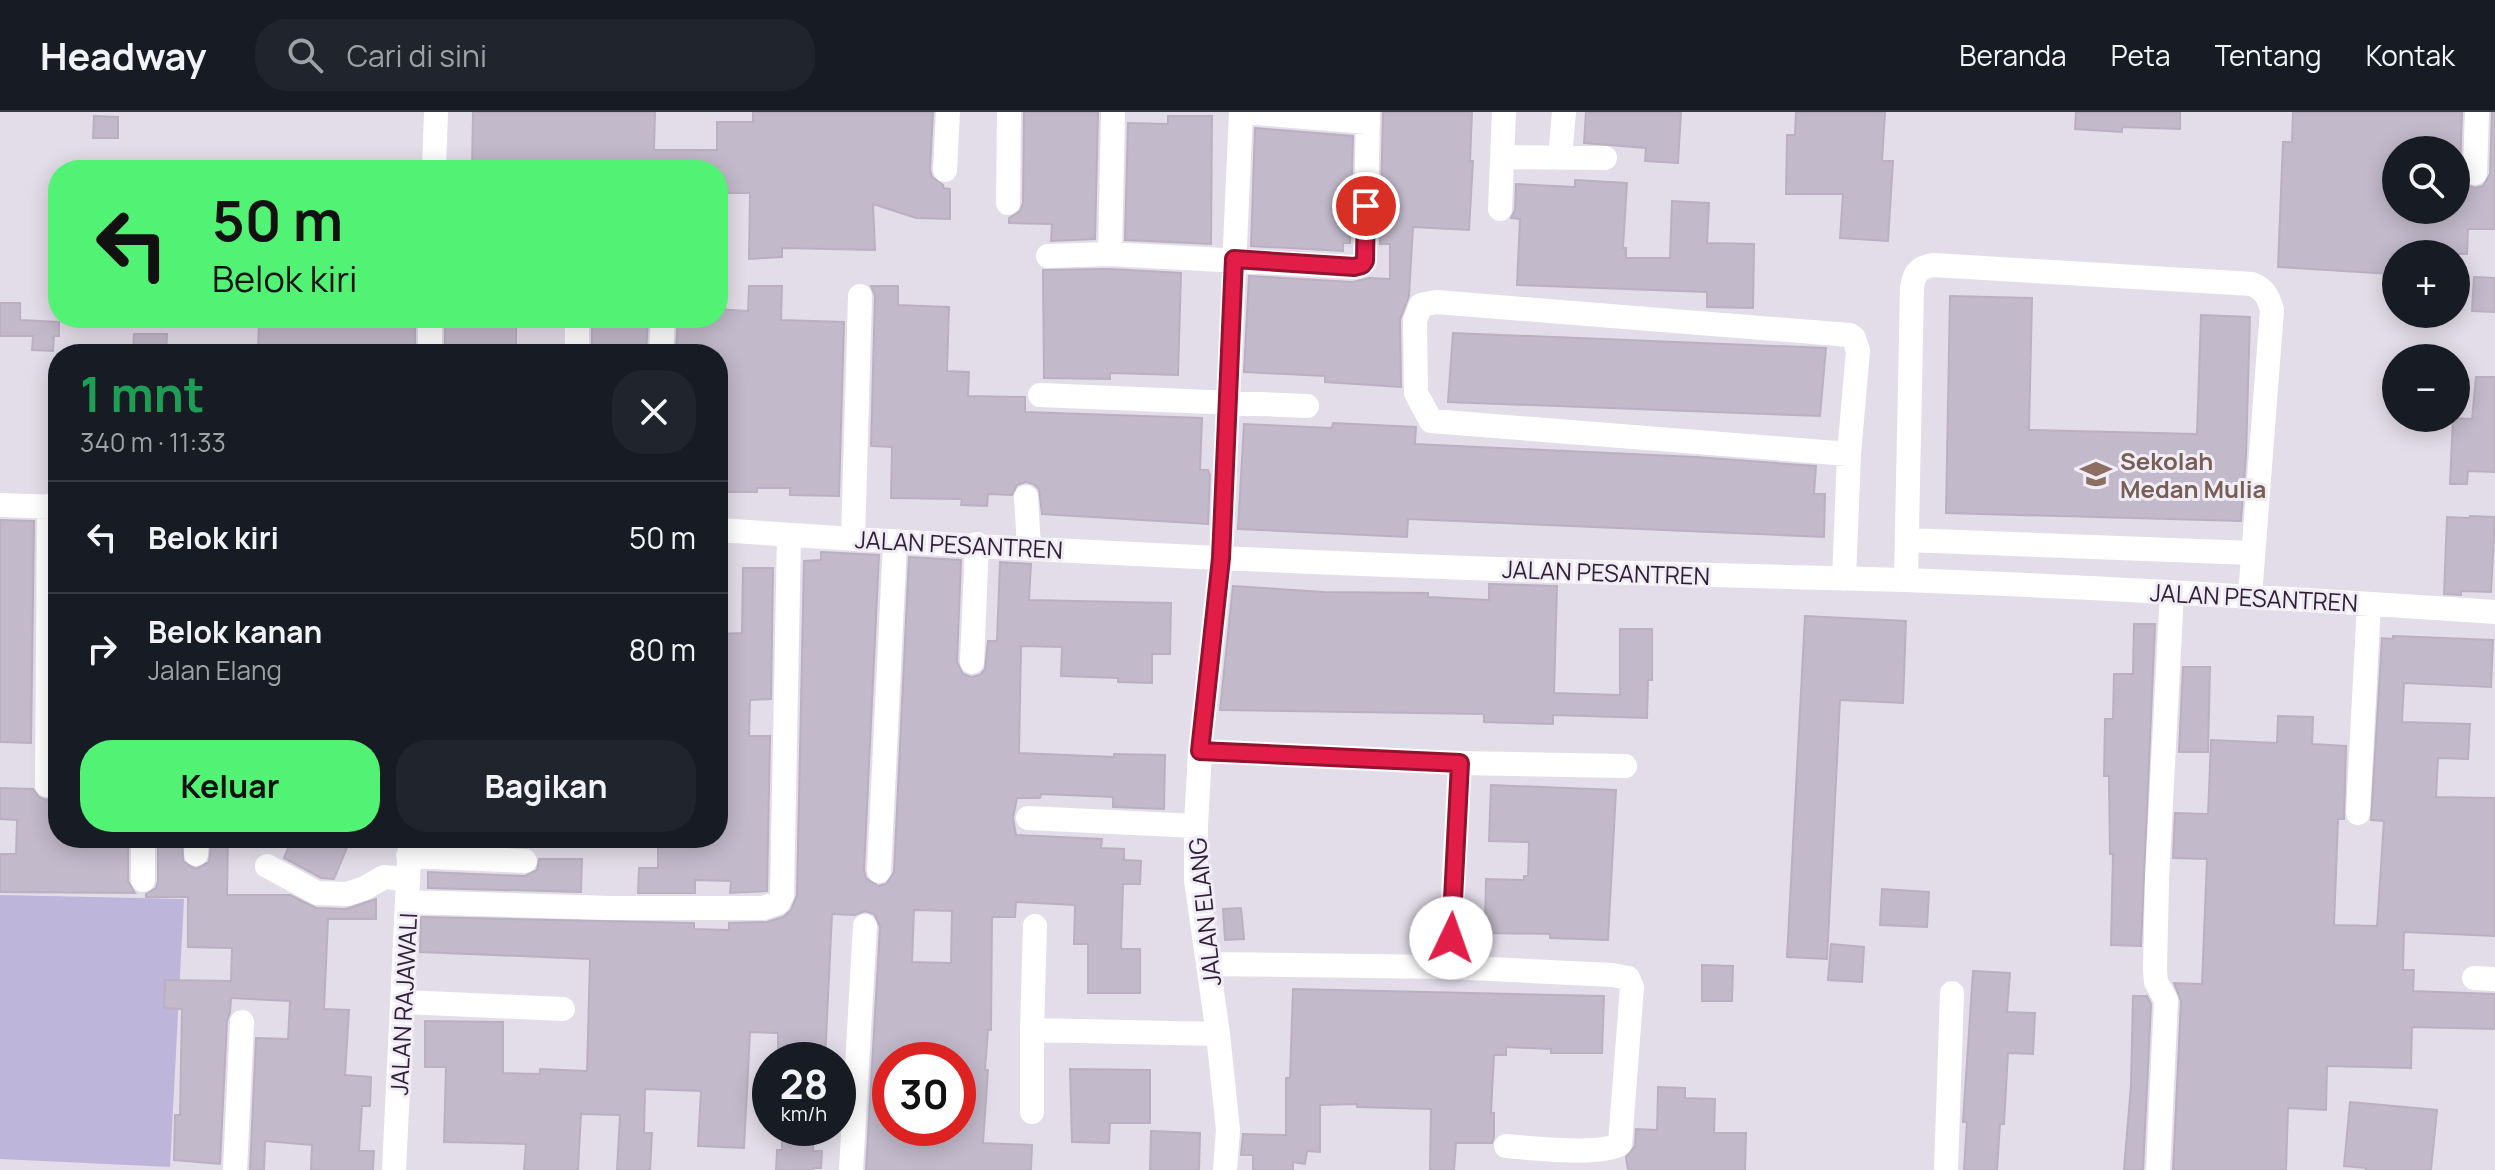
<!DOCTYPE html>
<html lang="id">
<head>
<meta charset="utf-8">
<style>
  :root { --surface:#171b24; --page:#20242c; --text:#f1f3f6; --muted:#9ea1a6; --line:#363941; --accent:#52f274 }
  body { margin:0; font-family:Manrope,sans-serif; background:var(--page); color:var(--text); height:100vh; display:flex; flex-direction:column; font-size:30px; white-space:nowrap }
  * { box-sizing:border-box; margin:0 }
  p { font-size:26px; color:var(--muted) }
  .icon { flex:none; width:44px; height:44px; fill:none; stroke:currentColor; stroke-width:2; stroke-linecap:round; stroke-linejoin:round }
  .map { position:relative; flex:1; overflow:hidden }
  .side { position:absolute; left:48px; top:232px; width:680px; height:504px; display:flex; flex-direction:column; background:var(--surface); border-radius:32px; box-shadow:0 4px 20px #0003 }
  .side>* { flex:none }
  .guide { position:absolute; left:48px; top:48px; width:680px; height:168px; border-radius:32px; box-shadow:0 4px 20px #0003; background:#52f274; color:#111; overflow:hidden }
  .buttons { position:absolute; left:2382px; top:24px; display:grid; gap:16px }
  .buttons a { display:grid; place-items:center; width:88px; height:88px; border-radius:50%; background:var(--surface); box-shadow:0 4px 20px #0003; font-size:40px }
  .speed { position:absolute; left:752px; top:930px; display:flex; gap:16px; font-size:40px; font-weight:700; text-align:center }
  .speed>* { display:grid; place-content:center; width:104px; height:104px; border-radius:50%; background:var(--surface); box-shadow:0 4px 20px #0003; line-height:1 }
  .speed small { font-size:20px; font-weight:400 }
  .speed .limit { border:12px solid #d22; background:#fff; color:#111 }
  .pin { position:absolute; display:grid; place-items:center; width:68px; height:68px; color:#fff; margin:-34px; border:4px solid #fff; border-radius:50%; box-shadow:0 2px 8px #0007 }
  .me { position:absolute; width:88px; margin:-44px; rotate:3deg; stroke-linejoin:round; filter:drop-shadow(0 0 6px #0008) }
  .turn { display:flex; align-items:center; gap:28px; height:168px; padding:0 32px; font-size:36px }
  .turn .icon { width:104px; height:104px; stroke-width:2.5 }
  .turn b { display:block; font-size:56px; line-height:68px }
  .round { display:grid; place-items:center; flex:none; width:84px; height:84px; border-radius:32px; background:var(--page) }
  .overview { display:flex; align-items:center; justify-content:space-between; height:136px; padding:0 32px }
  h1 { font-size:48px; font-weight:700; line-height:60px; color:#1e9e55 }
  .action { display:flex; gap:16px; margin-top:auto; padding:16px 32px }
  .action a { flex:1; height:92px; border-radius:32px; background:var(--accent); color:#111; font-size:32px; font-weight:700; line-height:92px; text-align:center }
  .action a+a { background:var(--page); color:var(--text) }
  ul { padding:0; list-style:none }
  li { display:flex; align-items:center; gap:24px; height:112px; padding:0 32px; border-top:2px solid var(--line) }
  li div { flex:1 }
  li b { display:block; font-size:30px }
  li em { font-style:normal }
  header { display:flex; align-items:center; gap:48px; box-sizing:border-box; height:112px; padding:0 40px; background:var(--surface); border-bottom:2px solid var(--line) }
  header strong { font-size:38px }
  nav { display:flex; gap:44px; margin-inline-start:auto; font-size:28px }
  .search { width:560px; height:72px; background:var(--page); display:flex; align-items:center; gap:20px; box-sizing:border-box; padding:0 28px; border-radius:32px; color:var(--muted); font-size:30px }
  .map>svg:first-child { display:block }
</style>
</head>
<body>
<header>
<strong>Headway</strong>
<div class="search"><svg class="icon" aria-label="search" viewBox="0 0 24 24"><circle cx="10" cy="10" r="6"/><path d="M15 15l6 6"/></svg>Cari di sini</div>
<nav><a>Beranda</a><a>Peta</a><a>Tentang</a><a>Kontak</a></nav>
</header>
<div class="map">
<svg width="2495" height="1058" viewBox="0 0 2495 1058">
  <rect width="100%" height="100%" fill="#e3dde9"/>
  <path fill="#beb5db" d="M0,783L184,787L170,1055L0,1047Z"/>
  <path fill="#c2b9ca" stroke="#bab0c2" stroke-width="2" fill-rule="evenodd" d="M473,0H655L654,38H717V10H753V0H933L930,58L932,65L943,73V76L950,77V107L916,106L873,92L875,138L782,136V145L749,147L750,81H718V58H472Z
    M1024,0H1098L1095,127L1051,129L1052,112L1009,111V106L1020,99L1023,91Z
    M1383,0H1472L1470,49H1473L1469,118L1413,115L1409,184L1400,208L1401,275L1325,270V264L1244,260L1249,164L1353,170L1369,166L1390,167V132H1380Z
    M1586,0H1681L1678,51L1645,49L1646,36L1584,31Z
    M1796,0H1885L1882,49H1893L1888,129L1840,126L1843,82H1786L1787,23H1795Z
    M2076,0H2180V17L2122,15V20L2075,17Z
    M2293,0H2462L2460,61L2466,73L2475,76L2483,74L2490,62L2492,0H2495V117H2468L2467,142H2392L2391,162L2278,155L2283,30H2292ZM2396,38H2456V98H2396Z
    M94,4L118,5V26H93Z
    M1168,4H1212L1211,132L1125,128L1128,11L1168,12Z
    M1255,16L1353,24L1350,131H1343V139L1251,134Z
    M1575,68L1627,71L1623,136H1626V146H1670L1672,89L1709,91L1707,131L1754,132L1753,196L1707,195V180L1517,173L1520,107L1511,106L1515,98L1516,72L1575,75Z
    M1110,157L1181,161L1178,263L1110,261V267L1044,266L1043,158Z
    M2474,165L2495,166V200L2472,199Z
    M749,174H782L781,208L844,210L839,384L790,383V376H757V380H718V239L676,237L678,206H718V197L748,199Z
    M871,174H898V193L949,195L947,259L969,260L968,284L1025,285V300L1202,306L1200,358H1208L1210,363L1208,412L1042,402L1039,377L1033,372L1026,370L1017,373L1012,383L988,382L987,394L961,393L962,387L891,386L892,335L871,334L875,184Z
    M1950,184L2032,186L2029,318L2197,322L2201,203L2250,205L2246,343L2241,409L1946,401Z
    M0,191H20V208L59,210V224H54L53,239L32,238L33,224H0Z
    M259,206H415V242H258Z
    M445,206H516V237H462V242H445Z
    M592,206H648L646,242H592Z
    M1453,221L1826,236L1820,304L1448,290Z
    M134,222H167L166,242H133Z
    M2476,265H2495V360L2468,359L2467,372H2450L2453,306L2472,307Z
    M1333,311L1416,315L1415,332L1696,345L1816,354L1814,382H1825L1824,425L1408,407L1407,425L1238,417L1244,312L1332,316Z
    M2470,404L2495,405L2491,480L2461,479V483L2444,482L2447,405L2470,406Z
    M0,408L34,409L31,631L0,630Z
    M821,440L879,443L864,758L866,766L878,774L886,772L894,760L909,445L961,448L957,550L963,562L971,565L980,563L985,557L988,529H997L1000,450L1031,452L1029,488L1171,491L1170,542H1152V571L1118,570V566L1061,564L1062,535L1021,534L1019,641L1114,645V642L1165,643L1164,697L1113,695V685L1041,682L1040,686H1017L1013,706L1016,723L1102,727L1101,736L1124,737V748L1141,749L1140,772H1123L1121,837H1140V881H1088V832H1074L1075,793L1016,790L1015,805H992L991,918H988L985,958H988L983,1031L1032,1033L1031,1058H866L880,815L874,802L865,799L855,803L832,802L825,948H778V921L750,920L744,1036L698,1034L701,979L645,977L644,1021H652L650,1058H617L620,1003L581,1002L578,1058H524L526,1032L444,1030L446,955H425V909L503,910V961L540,962V957L587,959L590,847L420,840L421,805L694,811V817L729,818V811L767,810L783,805L791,798L797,783L804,449L821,448ZM914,798L952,799L951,851L912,850ZM890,948H958V1016H890Z
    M743,456H773L771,587L750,588L749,624H770L767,779L730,781L731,769L695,768V781H638L639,756H658V726H718V522L742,521Z
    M1489,472L1557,474L1554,581L1620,583V517H1652V568H1648L1647,606L1553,603V612L1484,610V602L1220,598L1233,474L1324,480L1428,481V485L1489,488Z
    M1805,504L1906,509L1903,591L1840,588L1827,847L1787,845Z
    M2134,512H2155L2141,834L2111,833L2113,742H2110L2109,664H2104L2105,607H2113L2114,562H2133Z
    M2393,524L2493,528L2491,575L2404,571L2402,610L2470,612L2468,647L2438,646L2436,685L2495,686V824L2404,820L2403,858H2414L2413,879L2495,882V917L2412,915L2411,956L2327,954L2326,998L2288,996L2286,1058H2173L2181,889L2174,871L2202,872L2207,747L2173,746L2175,701L2208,702L2211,628L2277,631L2278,604L2313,605L2312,632L2346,634L2344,707H2338L2334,813L2377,814L2384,709L2371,708L2382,526L2393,527Z
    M2183,555H2210L2208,640H2179Z
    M1491,673L1616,678L1608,828L1550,826V822L1485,821L1486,767L1524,768V764H1528L1529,730L1489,729Z
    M0,676L33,677L39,685L46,688L58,683V726H128V769L135,781L0,780V742H16L17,708L0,707Z
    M212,726H228L227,783H290L316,796L346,797L376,787V807H328L324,897L349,898L345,963L371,965L370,994H362L359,1039H374L373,1058H311L312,1033L265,1029L264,1058H250L256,926L288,927L290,889L231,886L230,901L227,909L220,1052L174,1048L175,1003H180L182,897L164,896L165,868L231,869L232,836L188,835V785H146V782L156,776L158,769V728H182L183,749L196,757L209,750Z
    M292,726H351L334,767L321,766L284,746Z
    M442,726H519V734L442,730Z
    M539,747H582L581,780L428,776V760L525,764L537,758Z
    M1882,777L1929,780L1927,815L1880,813Z
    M1241,796L1244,827L1225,828L1223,797Z
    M1831,832L1864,835L1862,870L1828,868Z
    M1702,853L1733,854L1732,889H1702Z
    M1973,859L2010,861L2007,900L2035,901L2033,942L2008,941L2004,1012H2000L1997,1058H1964L1967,1010H1963Z
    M1293,877L1604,884L1602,941H1551V937L1506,935V943H1494L1491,1001H1494V1025L1492,1031H1456L1454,1058H1430L1431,997L1357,995V992L1320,993V1040L1307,1039L1305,1052L1293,1050V1058H1253V1043H1241L1243,1022L1286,1023V966H1290Z
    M2133,884H2147L2151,892L2143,1058H2124L2131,973Z
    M1070,957L1150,958V1011H1110L1109,1031L1072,1030Z
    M1658,975L1685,976V986L1715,987L1714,1021H1746L1745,1058H1628L1626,1045L1635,1034L1636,1017L1657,1018Z
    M2350,990L2437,998L2431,1058H2366V1056L2344,1054Z
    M782,1016H814L813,1039H822L821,1056H813V1058H776L777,1038H782Z
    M1151,1019L1200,1021L1199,1058H1150Z"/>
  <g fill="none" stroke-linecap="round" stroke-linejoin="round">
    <path stroke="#fff" stroke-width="24" d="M1243,0L1368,10
      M1503,45L1605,46
      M1560,46L1564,0
      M434,58L436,0
      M945,58L948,0
      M2475,61L2477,0
      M1008,91L1009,0
      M1500,97L1504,0
      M1110,142L1113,0
      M1048,144L1110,142L1354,155L1362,153L1365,149L1368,0
      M430,242V206
      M577,242V206
      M661,242L663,206
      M1040,283L1307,294
      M1026,385L1029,435
      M0,393L58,395
      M718,418C997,437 1277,450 1557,459C1673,463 1790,464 1906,468C2102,475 2299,487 2495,500
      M853,427L860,184
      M1907,428L2252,441
      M1844,467L1849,342L1858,239L1854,226L1850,223L1436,190L1421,193L1415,208L1416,281L1431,309L1849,342
      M1906,468L1912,176C1914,161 1919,155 1934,153L2252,172C2265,178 2268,184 2272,198L2250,484
      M972,550L977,432
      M1200,639L1460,651L1625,654
      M47,673L49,394
      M2358,701L2369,492
      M1028,706L1196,714
      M196,742L197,726
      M408,744L525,749
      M267,754L317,781L347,782L365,776L384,765L408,767
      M879,759L895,431
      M143,768V726
      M408,790L610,796H763L778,791L782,783L789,423
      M1208,852L1449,855L1612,863L1628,866L1632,875L1620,1032C1601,1044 1530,1036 1506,1034
      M1449,855L1460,651
      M2474,866L2495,867
      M404,890L563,897
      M1032,918L1035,814
      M1032,1000V918L1218,922
      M235,1058L242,910
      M394,1058L410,726
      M851,1058L865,814
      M1225,1058L1228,1018L1218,922L1196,768V714L1200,639L1221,446L1241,0
      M1946,1058L1952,881
      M2158,1058L2166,888L2156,870L2155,858L2157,767L2172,480"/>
  </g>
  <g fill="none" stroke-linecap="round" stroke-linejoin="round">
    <defs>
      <path id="route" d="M1366,94L1365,149L1362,153L1354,155L1234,147L1221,446L1200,639L1460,651L1451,826"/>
    </defs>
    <use href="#route" stroke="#92132f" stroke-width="20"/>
    <use href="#route" stroke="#e11d48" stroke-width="14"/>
  </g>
  <defs>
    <symbol id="school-bare" viewBox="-9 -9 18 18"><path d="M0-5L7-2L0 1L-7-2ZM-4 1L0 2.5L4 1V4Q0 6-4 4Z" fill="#8d6e63" stroke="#f1edf6" stroke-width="2.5" paint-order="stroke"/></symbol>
  </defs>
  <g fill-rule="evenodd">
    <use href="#school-bare" x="2074" y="340" width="44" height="44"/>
  </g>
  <g text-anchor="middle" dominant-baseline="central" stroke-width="6" stroke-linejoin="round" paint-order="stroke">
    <g font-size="24" font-weight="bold" fill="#785e54" stroke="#f1edf6" text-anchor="start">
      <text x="2120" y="348">Sekolah<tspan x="2120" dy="28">Medan Mulia</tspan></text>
    </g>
    <g font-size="24" fill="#311f38" stroke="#f1edf6">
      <text transform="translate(959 432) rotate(3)">JALAN PESANTREN</text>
      <text transform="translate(1606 460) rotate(2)">JALAN PESANTREN</text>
      <text transform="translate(2254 485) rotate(3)">JALAN PESANTREN</text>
      <text transform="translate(1204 800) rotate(-96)">JALAN ELANG</text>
      <text transform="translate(403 892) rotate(-87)">JALAN RAJAWALI</text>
    </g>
  </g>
</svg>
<div class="buttons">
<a><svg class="icon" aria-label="search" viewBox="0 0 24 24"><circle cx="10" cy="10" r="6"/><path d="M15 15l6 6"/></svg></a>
<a>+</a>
<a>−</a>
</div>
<div class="speed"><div>28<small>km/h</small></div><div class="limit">30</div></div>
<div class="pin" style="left:1366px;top:94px;background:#d93025"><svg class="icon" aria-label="arrive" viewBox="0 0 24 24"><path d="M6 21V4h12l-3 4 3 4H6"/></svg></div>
<svg class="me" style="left:1451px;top:826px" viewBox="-20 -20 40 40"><circle r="19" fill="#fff"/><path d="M0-13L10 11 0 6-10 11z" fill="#e11d48"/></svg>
<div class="guide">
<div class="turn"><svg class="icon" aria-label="left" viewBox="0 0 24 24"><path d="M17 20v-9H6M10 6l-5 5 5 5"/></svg><div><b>50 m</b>Belok kiri</div></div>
</div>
<section class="side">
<div class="overview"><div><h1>1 mnt</h1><p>340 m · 11:33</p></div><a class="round"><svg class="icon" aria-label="close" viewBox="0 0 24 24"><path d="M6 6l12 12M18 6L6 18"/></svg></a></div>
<ul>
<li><svg class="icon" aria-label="left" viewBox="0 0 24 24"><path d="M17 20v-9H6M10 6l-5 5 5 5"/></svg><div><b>Belok kiri</b></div><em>50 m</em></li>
<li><svg class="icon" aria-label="right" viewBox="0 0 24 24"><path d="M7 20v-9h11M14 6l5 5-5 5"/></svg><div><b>Belok kanan</b><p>Jalan Elang</p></div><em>80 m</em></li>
</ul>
<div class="action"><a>Keluar</a><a>Bagikan</a></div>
</section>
</div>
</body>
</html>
